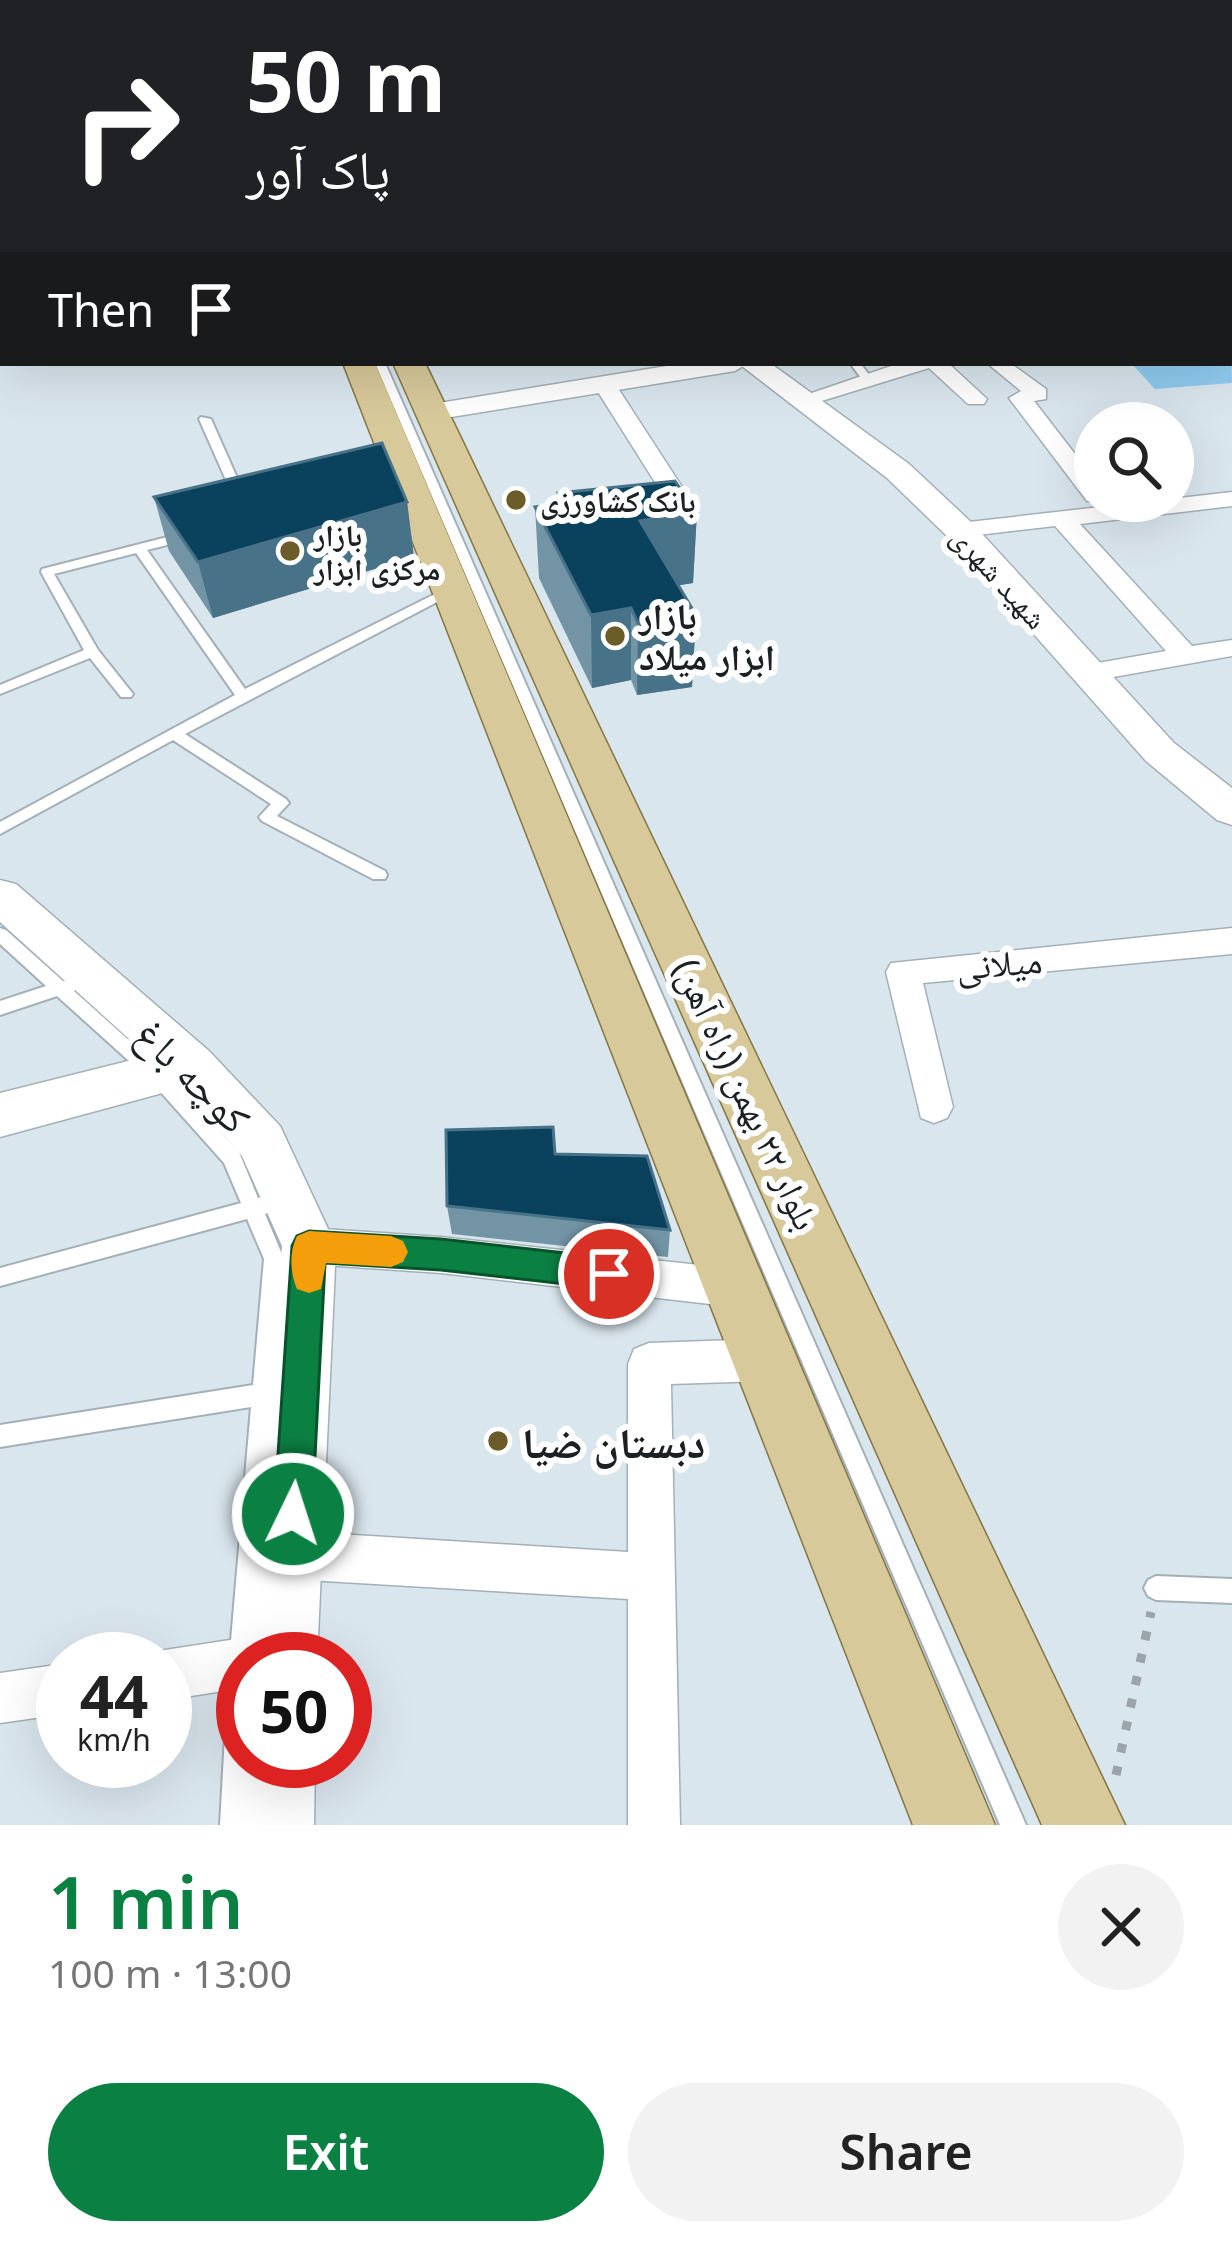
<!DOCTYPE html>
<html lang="en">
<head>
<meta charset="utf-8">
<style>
  :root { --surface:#fff; --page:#f2f2f2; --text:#222; --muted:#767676; --accent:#0b8043 }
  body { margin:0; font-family:"Noto Sans","Noto Naskh Arabic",sans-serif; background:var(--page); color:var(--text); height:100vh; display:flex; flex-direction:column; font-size:45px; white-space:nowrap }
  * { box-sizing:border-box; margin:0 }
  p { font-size:39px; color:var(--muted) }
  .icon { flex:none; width:66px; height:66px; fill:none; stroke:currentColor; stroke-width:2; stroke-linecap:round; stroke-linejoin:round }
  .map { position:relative; height:1825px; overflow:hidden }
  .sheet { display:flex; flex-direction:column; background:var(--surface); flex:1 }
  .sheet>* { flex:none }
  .banner { position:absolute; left:0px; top:0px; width:1233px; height:366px; box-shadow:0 12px 48px #0002; background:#202124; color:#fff; overflow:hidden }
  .buttons { position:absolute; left:1074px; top:402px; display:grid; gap:24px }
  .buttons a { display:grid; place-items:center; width:120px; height:120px; border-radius:50%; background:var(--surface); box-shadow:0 12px 48px #0002; font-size:60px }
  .speed { position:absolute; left:36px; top:1632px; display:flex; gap:24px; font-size:60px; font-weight:700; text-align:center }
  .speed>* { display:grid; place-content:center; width:156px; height:156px; border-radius:50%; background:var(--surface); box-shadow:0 12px 48px #0002; line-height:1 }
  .speed small { font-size:30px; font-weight:400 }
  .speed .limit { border:18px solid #d22; background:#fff; color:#111 }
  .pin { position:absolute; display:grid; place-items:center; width:102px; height:102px; color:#fff; margin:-51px; border:6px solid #fff; border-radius:50%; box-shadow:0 3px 12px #0007 }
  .me { position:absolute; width:132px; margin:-66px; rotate:4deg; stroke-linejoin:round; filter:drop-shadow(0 0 9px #0008) }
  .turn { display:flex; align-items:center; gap:42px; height:252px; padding:0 48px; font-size:54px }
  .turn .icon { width:156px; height:156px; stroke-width:2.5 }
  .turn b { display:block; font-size:84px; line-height:102px }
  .then { display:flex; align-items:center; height:114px; padding:0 48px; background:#0003; gap:24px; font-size:45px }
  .round { display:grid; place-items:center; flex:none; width:126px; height:126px; border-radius:63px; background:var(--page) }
  .overview { display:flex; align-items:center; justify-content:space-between; height:204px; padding:0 48px }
  h1 { font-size:72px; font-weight:600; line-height:90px; color:var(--accent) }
  .button { display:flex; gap:24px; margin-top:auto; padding:24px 48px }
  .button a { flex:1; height:138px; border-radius:72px; background:var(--accent); color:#fff; font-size:48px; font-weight:600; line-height:138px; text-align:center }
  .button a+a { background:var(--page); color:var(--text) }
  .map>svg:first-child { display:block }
</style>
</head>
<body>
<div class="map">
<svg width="1232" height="1825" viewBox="0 0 1232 1825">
  <rect width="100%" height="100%" fill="#dae6ee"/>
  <path fill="#8fcbf0" d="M1230,282L1232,383L1155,389L1131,363H1230Z"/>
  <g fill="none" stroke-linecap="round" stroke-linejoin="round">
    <defs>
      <path id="service" d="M0,133H3V137H0Z
        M1230,136H1232V140H1230Z
        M0,181H3V187H0Z
        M375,363H385L1026,1825H1000Z
        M850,363H860L873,380L872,382H864Z
        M201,417L211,419L246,498L244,501L234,498L199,419Z
        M183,533L189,537L187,540L147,550L245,689L447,588L452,587L458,591L185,734L286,799L289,803L277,816L385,871L387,875L385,879H373L262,821L259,817L271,804L173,740L0,834V822L235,695L136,553L54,574L98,650L133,694L131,697H121L90,658L0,694V685L84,650L41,572L42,569Z
        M0,928L6,930L63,981H74L77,986L74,991L161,1069L239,1152L258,1198L265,1196L272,1199L275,1205L272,1211L265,1214L284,1259L275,1383L280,1385L283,1393L280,1401L273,1403L254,1659H243V1761H249L246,1825H220L229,1664L251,1407L0,1447V1425L253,1385L264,1259L247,1219L0,1286V1268L241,1203L224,1163L149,1079L57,996L0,1015V1001L46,986L0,944Z
        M1156,1576L1232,1579V1603L1156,1600L1148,1596L1144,1588L1148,1580Z"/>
      <path id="minor" d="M572,0H586L571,3Z
        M965,0H987L990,3H968Z
        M1053,0H1079L1082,3H1056Z
        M1194,0H1210L1191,3Z
        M1230,4H1232V12H1230Z
        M1230,47H1232V55H1230Z
        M1230,239L1232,240V252L1230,251Z
        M900,363H948L987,399L984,404H968L929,368L802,407L791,400Z
        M987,363H1010L1046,389V399L1034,401L1095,480V501H1103H1087L1009,398L1021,391Z
        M604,378L612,379L682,487L678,492L670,494L658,487L593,384Z
        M1232,492V506L1080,524L1192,646L1232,640V656L1085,682L1071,673L1075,667L1166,651L1055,526L960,537L948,530L960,523Z
        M1232,928V954L923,983L953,1107L947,1118L934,1123L921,1118L886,972L891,963Z
        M309,1228L441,1237L736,1269L751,1274L757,1288L751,1302L736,1307L441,1273L309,1264L295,1259L289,1246L295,1233Z
        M765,1339L780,1345L786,1360L780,1375L765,1381L671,1384L680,1825H628V1599L290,1579L273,1572L266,1555L273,1538L290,1531L628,1552V1364L634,1349L649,1343Z
        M243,1638L260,1646L266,1659H243V1688L165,1700V1659L147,1657L165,1650Z
        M63,1664V1714L0,1723V1673Z"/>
      <path id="tertiary" d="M742,0H763L765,3H744Z
        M685,363H748L735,371L433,420L419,412L433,404Z"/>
      <path id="secondary" d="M1230,94H1232V107H1230Z
        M738,363H770L909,464L972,523L1174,743L1232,788V825L1217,820L1146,761L948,537L887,478Z
        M0,880L16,884L209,1051L280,1126L336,1246L317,1659H249L282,1246L242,1156L181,1088L0,1137V1093L148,1056L0,922Z
        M245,1761H315L314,1825H242Z"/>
      <path id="primary" d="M3,101V115L0,116V102Z
        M343,363H375L995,1825H913Z
        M393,363H425L1125,1825H1042Z"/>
    </defs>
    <use href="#service" stroke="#a4b0b7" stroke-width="4"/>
    <use href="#minor" stroke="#a4b0b7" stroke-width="3"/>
    <use href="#tertiary" stroke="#a4b0b7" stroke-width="3"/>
    <use href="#secondary" stroke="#a4b0b7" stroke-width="3"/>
    <use href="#primary" stroke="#847644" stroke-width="3"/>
    <path stroke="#9aa4aa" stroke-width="3" stroke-dasharray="3 4.5" stroke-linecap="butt" d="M141,0L147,3
      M49,3L61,0"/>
    <path stroke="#9aa4aa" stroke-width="9" stroke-dasharray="9 14" stroke-linecap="butt" d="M1116,1775L1151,1612"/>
    <use href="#service" fill="#fff" fill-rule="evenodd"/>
    <use href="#minor" fill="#fff" fill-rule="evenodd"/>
    <use href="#tertiary" fill="#fff" fill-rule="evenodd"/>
    <use href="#secondary" fill="#fff" fill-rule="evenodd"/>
    <use href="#primary" fill="#d7c99a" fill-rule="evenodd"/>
  </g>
  <path fill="#7294a5" d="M558,493L697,512L693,583L679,585L696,615L692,687L637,695L631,680L592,688L539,578L535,507L559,503Z
    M154,497L407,502L414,557L213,618L169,551Z
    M555,1154L670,1230L668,1257L452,1234L447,1206Z"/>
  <path fill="#487288" d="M407,502L414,557L213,618L198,562Z
    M697,512L693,583L639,592L640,521Z
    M631,608V680L592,688L591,615Z
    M696,615L692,687L637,695L638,623Z"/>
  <path fill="#0a415c" stroke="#487288" stroke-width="3" d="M3,258V318L0,319V259Z
    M382,443L407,502L198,562L154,497Z
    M675,481L697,512L640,521L696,615L638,623L631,608L591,615L535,507L562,503L558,493Z
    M553,1127L555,1154L647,1156L670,1230L447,1206L446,1130Z"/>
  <path fill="#0b8043" stroke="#07532c" stroke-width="3" d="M309,1231L441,1239L609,1258L621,1263L626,1274L621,1285L609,1289L441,1270L325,1263L312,1514L307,1527L293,1533L280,1527L274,1514L292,1246L297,1236Z"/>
  <path fill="#f59e0b" d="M309,1231L391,1236L403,1241L408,1252L403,1262L391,1267L326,1263L321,1289L309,1293L297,1289C290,1272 289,1252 297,1236Z"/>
  <g fill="#6b5c2a" stroke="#fff" stroke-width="4.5">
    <circle cx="516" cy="500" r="12"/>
    <circle cx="290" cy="551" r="12"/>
    <circle cx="615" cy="636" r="12"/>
    <circle cx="498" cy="1441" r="12"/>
  </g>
  <g text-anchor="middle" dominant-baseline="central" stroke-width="12" stroke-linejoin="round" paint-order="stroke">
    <g font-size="30" font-weight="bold" fill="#1b2023" stroke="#fff" text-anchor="start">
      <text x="540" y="500">بانک کشاورزی</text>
      <text x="314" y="534">بازار<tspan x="314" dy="34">مرکزی ابزار</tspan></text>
    </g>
    <g font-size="30" fill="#1b2023" stroke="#fff">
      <text transform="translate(1000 577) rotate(48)">شهید شهری</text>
    </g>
    <g font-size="36" font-weight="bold" fill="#1b2023" stroke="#fff" text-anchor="start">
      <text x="639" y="615">بازار<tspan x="639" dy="41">ابزار میلاد</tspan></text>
    </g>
    <g font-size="36" fill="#1b2023" stroke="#fff">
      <text transform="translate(999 963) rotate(-5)">میلانی</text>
      <text transform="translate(747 1094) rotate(65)">بلوار ۲۲ بهمن (راه آهن)</text>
    </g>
    <g font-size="42" fill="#1b2023" stroke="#fff">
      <text transform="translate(194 1075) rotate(45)">کوچه باغ</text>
    </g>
    <g font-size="42" font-weight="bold" fill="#1b2023" stroke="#fff" text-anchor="start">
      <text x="522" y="1441">دبستان ضیا</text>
    </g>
  </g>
</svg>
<div class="buttons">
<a><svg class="icon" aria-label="search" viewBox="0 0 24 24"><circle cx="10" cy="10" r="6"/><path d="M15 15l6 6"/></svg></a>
</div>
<div class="speed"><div>44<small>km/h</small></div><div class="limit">50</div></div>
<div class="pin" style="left:609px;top:1274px;background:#d93025"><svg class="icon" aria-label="arrive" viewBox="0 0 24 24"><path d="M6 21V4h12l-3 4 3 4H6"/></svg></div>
<svg class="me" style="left:293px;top:1514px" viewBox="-20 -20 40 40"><circle r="17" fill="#0b8043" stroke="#fff" stroke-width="3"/><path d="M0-11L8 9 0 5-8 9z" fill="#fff"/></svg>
<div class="banner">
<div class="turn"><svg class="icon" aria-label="right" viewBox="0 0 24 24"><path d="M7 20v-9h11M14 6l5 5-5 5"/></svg><div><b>50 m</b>پاک آور</div></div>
<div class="then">Then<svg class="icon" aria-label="arrive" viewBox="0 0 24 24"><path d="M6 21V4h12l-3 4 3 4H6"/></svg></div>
</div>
</div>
<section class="sheet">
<div class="overview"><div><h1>1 min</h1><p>100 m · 13:00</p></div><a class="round"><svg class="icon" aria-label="close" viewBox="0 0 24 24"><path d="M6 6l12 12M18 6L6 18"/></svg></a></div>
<div class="button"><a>Exit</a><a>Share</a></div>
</section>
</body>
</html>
